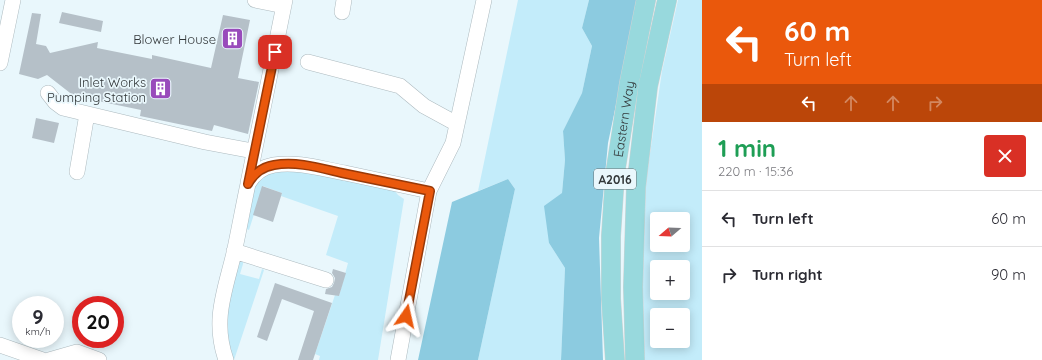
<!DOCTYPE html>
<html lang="en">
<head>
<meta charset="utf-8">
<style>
  :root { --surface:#fff; --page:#f7f7f7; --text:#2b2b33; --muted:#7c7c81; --line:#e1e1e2 }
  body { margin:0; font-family:Quicksand,sans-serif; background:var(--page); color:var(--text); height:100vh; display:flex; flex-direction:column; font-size:15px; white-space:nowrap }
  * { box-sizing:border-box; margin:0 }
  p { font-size:13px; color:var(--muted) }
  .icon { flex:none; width:22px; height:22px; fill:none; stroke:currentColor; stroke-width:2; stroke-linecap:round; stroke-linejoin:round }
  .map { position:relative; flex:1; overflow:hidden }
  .sheet { display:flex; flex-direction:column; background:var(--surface); width:340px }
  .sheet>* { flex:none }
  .banner { background:#ea580c; color:#fff; overflow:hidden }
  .needle { width:26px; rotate:251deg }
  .fabs { position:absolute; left:650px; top:212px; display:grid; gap:8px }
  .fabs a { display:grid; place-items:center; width:40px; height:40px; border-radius:4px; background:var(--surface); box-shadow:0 2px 10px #0003; font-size:20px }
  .speed { position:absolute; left:12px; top:296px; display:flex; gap:8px; font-size:20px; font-weight:700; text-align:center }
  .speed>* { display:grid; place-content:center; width:52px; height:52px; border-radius:50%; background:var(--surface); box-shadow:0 2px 10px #0003; line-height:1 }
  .speed small { font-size:10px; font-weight:400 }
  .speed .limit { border:6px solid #d22; background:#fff; color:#111 }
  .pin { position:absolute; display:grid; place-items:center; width:34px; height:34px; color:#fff; margin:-17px; border-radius:8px; box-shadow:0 2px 6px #0006 }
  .me { position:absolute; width:44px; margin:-22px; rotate:11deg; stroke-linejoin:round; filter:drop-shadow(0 0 3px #0008) }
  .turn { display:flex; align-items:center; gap:14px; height:84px; padding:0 16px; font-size:18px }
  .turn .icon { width:52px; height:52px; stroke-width:2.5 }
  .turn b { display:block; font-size:28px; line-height:34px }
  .lanes { display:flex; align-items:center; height:38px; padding:0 16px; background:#0003; justify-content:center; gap:20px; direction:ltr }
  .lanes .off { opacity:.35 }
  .round { display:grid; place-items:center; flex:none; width:42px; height:42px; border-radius:4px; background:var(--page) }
  .headline { display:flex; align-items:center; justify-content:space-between; height:68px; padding:0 16px }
  h1 { font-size:24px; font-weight:700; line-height:30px; color:#1e9e55 }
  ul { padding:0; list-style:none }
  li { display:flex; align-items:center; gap:12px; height:56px; padding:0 16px; border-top:1px solid var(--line) }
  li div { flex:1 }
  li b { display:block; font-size:15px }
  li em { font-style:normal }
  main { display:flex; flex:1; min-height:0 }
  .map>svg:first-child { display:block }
</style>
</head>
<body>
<main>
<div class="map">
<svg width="702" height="360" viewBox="0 0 702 360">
  <rect width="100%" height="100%" fill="#e9f7fc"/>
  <path fill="#c3ecfa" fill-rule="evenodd" d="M518,0H589L582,28L592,46L582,93L563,131L565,160L562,193L549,243L565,268L561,360H478L515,189L508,179L478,191Z
    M678,0H702V360H640L634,327L646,181L662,71ZM657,219H683V245H657ZM657,267H683V293H657ZM657,315H683V341H657Z
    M289,170L392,187L398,195L404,199L378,360H319L320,356L315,354L335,295L339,296L348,263L326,255L338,216L281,196L282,193L263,186L249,230L243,228C245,219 248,196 252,189C258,175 277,171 289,170Z
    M243,249V264L240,274L259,279L262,269L264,270L234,360H232L227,350L225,310Z"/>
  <path fill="#8ccbe0" d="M589,0H638L608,143L599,238L603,360H561L565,268L549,243L544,206L562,193L565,160L563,131L582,93L592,46L582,28Z
    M508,179L515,189L478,360H418L452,202Z"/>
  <path fill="#b5c0c8" d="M62,12L103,21L101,32L59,23Z
    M32,13L41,14L36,44L46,46L50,53L98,42L97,48L152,59V55L211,68L223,15L250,20L238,78L259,82L248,134L214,125L212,131L140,116L141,110L74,96L47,75L38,79L19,74Z
    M36,118L59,123L54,143L32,138Z
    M262,186L282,193L273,222L253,215Z
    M333,269L346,273L339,296L325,294L326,289L332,287L334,283L335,278L332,273Z
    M275,283L332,303L313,360H298L314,311L282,299L267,341L257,337Z"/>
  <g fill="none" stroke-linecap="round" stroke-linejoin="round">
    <defs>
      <path id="minor" d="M255,0L284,6
        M342,12L344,0
        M308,62L400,86L424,106L457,124
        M0,63L13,0
        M48,93L55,102L63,108L205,142L253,151
        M77,172L87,114
        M248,183L285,0
        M234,251L326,280
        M0,345L43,360
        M49,360L77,352L99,360
        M226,360C212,320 225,291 234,253C239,230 243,207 248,184C254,173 262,167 274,165C297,161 322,169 345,173C373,179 401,185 429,191L453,143L484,0
        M398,360L429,191"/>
      <g id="major">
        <path id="s1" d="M615,360L611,299V236L615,174L629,84L646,0"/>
        <path d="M635,360L633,287L636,187L648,86L667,0"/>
      </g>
    </defs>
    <use href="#minor" stroke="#adbabf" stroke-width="16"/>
    <use href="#major" stroke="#d2d3d3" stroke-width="20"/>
    <use href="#minor" stroke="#fff" stroke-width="15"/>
    <use href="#major" stroke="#98d9dd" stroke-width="19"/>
  </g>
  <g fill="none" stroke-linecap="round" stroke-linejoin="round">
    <defs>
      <path id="route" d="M275,52L248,184C254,173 262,167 274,165C297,161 320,168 342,173C371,179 400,185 430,191L406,316"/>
    </defs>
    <use href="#route" stroke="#983908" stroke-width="10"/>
    <use href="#route" stroke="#ea580c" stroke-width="7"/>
  </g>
  <defs>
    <symbol id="building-square" viewBox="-11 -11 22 22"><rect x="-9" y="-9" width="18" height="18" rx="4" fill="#994bbb" stroke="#e9f7fc"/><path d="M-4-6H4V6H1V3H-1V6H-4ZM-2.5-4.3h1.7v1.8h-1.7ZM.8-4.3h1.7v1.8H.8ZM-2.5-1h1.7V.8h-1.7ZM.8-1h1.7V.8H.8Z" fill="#fff"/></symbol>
  </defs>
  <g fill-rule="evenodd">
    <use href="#building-square" x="220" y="26" width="25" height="25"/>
    <use href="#building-square" x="148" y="76" width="25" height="25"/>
  </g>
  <g text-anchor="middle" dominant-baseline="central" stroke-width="3.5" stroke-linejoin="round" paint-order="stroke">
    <rect fill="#e9f7fc" stroke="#697174" stroke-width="1" x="594" y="169" width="42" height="20" rx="3"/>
    <g font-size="12" font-weight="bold" fill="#323739">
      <text x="615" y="179">A2016</text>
    </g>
    <g font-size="13" fill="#323739" stroke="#e9f7fc" text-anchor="end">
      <text x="216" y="39">Blower House</text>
      <text x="146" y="82">Inlet Works<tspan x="146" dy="15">Pumping Station</tspan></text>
    </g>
    <g font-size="13" fill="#323739" stroke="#e9f7fc">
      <text stroke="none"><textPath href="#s1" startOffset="242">Eastern Way</textPath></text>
    </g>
  </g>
</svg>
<div class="fabs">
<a><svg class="needle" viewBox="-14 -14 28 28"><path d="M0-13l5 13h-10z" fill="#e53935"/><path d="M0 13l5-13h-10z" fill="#7c7c81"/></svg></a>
<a>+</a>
<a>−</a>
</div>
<div class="speed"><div>9<small>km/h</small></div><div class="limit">20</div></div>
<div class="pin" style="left:275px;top:52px;background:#d93025"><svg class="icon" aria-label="arrive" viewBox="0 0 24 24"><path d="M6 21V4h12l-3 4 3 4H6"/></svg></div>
<svg class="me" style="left:406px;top:316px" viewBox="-20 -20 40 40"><path d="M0-17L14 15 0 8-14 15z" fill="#ea580c" stroke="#fff" stroke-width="4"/></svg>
</div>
<section class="sheet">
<div class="banner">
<div class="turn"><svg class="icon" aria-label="left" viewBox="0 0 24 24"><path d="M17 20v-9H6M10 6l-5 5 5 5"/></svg><div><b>60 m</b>Turn left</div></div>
<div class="lanes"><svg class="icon" aria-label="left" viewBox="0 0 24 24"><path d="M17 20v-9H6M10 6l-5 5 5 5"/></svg><svg class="icon off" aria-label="ahead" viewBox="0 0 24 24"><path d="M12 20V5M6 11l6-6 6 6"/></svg><svg class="icon off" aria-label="ahead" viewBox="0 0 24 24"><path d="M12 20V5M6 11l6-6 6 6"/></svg><svg class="icon off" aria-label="right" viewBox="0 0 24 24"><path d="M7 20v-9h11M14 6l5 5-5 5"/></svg></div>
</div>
<div class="headline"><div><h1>1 min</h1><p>220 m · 15:36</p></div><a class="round" style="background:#d93025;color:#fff"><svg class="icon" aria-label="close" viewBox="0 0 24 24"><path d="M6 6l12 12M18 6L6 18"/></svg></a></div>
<ul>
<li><svg class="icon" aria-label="left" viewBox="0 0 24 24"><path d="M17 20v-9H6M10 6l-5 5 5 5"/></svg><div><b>Turn left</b></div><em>60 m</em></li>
<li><svg class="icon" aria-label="right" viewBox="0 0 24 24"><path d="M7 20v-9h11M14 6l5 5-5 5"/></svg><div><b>Turn right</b></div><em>90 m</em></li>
</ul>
</section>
</main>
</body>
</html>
